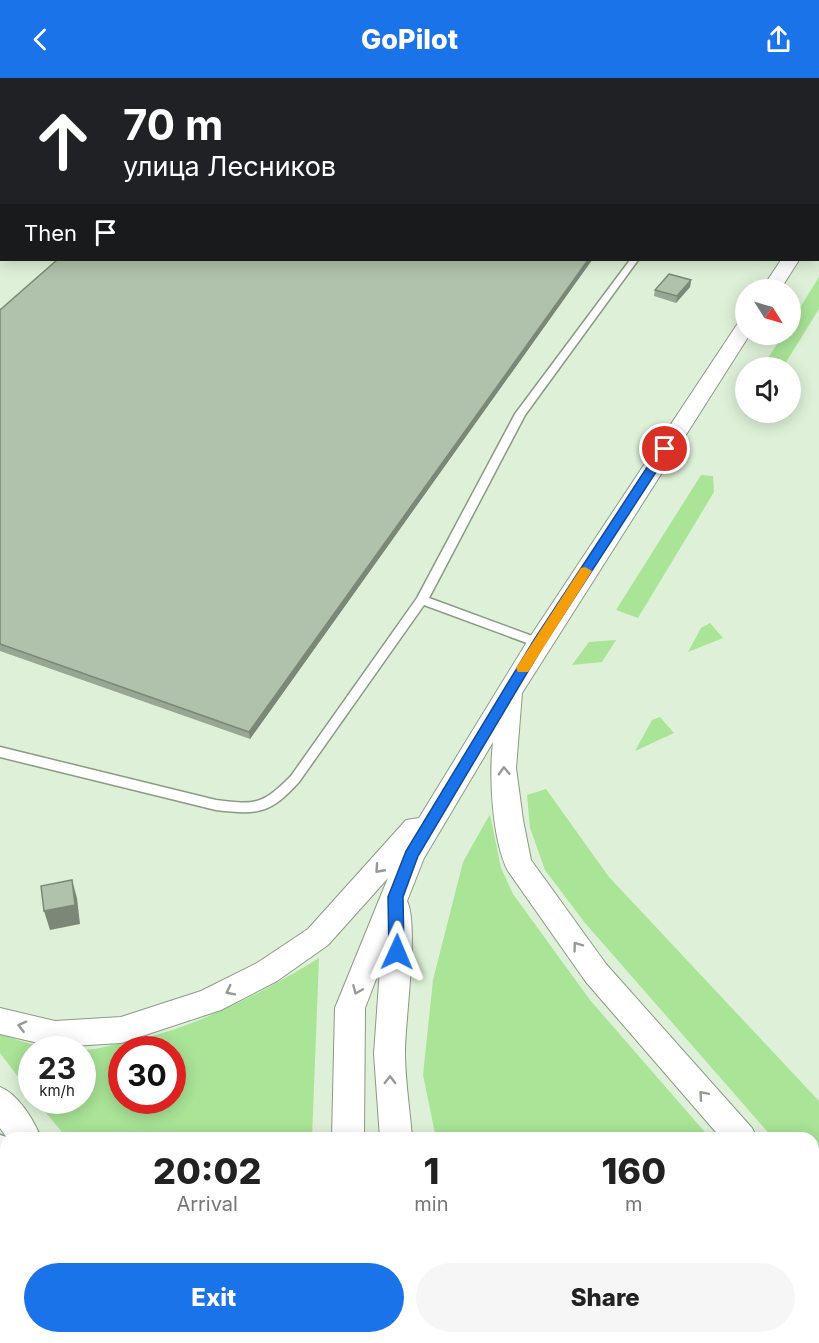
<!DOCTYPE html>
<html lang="en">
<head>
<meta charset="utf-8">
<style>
  :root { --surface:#fff; --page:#f6f6f6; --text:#222; --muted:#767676; --accent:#1a73e8 }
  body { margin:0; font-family:Inter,sans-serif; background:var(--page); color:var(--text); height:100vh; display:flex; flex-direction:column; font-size:22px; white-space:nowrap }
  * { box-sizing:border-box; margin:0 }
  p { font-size:20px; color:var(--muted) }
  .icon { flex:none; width:33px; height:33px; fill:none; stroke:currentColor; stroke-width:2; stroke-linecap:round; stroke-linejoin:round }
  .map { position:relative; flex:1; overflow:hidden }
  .details { position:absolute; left:0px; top:1054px; width:819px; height:212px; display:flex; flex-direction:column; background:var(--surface); border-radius:18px 18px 0 0; box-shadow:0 3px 15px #0003 }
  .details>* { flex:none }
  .hud { position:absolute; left:0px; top:0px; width:819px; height:183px; box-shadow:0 3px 15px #0003; background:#202124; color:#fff; overflow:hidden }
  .needle { width:39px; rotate:127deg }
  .fabs { position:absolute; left:735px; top:201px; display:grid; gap:12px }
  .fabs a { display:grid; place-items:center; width:66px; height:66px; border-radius:50%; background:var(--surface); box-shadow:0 3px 15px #0003; font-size:30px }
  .speed { position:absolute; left:18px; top:958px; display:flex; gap:12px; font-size:30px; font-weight:700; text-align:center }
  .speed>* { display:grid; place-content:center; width:78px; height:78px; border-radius:50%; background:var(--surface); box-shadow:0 3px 15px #0003; line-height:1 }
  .speed small { font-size:15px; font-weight:400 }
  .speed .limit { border:9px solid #d22; background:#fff; color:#111 }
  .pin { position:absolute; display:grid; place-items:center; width:51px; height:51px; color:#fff; margin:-26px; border:3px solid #fff; border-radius:50%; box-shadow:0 2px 6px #0007 }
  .me { position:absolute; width:66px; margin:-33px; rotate:1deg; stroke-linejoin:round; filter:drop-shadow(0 0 4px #0008) }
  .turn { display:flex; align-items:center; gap:21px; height:126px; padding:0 24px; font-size:27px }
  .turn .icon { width:78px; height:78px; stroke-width:2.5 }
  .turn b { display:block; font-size:42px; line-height:51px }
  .then { display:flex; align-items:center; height:57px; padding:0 24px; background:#0003; gap:12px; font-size:22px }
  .eta { display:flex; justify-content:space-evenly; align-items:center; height:102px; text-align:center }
  .eta b { font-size:36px; font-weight:800; line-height:42px }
  .button { display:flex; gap:12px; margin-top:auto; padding:12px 24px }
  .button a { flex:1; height:69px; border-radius:36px; background:var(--accent); color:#fff; font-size:24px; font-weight:800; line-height:69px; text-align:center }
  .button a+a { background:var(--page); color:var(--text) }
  header { display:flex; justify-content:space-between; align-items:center; height:78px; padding:0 24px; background:var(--accent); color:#fff; font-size:27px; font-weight:800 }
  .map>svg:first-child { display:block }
</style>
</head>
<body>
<header><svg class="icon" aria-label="back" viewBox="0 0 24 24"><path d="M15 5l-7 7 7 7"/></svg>GoPilot<svg class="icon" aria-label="share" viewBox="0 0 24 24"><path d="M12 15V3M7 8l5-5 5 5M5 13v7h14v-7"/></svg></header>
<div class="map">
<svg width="819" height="1265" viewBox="0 0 819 1265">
  <rect width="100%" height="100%" fill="#def1d8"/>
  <path fill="#a9e497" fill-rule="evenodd" d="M819,199V231L783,289H762L783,257L790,256L791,244Z
    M701,397L713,398L714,414L638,540L616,532Z
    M710,545L723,560L688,574L701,550Z
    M616,562L602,584L572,587L589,564Z
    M660,639L674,655L635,673L652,642Z
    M546,711L609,799L819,1023V1114L813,1107V1060H773L585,845L545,792L530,750L527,717Z
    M490,736L501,790L513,816L590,922L710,1060H436L423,997L433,902L463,784Z
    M319,880L312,1060H67L36,1023H82L83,972C94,972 107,968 119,966C191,952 257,918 319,880ZM122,972H172V1023H122Z
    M0,955C25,966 48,971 75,972H32L31,1016L0,975Z
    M0,1145L6,1152V1260H28L18,1265H0Z
    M813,1179L819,1186V1265H782L771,1260H813Z"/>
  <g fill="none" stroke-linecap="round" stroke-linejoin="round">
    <defs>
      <path id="lane" d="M171,0H180L170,2Z
        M226,0H236L237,2H227Z
        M594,0L608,2H595Z
        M0,104H2V109H0Z
        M0,157H2L0,163Z
        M630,182H638L525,337L429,520L543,562L545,565L543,568H535L424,527L299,704C270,736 258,737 216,732L0,679V669L216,722C256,727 262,727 291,698L417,520L515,336Z"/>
      <path id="street" d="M781,182H799L780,212H761Z
        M746,242V256H750L522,615L516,690L523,742L531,782L606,886L752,1050L757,1060H721L586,904L508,793C492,762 489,698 493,664L424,780L407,823C419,847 405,942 405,974C405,1003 410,1032 412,1060H380L374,976L380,891L365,930L364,1060H332L335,930L388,800L328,867L277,903L221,932L121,965L55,969L0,956V930L55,943L121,939L201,913L257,885L308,851L406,742L419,740L530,559L736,248L739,244Z
        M0,1009C18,1016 34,1042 41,1060H7L0,1050Z
        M813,1126L819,1129V1165L813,1162Z"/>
      <path id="secondary" d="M0,1057L10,1060H6V1099L0,1097Z
        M108,1260H165L163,1265H106Z
        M610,1260H667L669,1265H612Z"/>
    </defs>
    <use href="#lane" stroke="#8a9b84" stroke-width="3"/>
    <use href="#street" stroke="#8a9b84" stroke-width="2"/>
    <use href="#secondary" stroke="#8a9b84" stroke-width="3"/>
    <use href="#lane" fill="#fff" fill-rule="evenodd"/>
    <use href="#street" fill="#fff" fill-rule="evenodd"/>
    <use href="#secondary" fill="#fff" fill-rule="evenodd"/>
  </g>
  <path fill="#97a793" d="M0,0H83V2H2V96L0,97Z
    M592,182L250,661L0,573V232Z
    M691,202L690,209L676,225L654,218L655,212Z"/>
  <path fill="#7b8878" d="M72,0H83V2H70Z
    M2,55V96L0,97V56Z
    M588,182H592L250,661L249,654Z
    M691,202L690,209L676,225L677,218Z
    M72,802L77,820L80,846L50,852L44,833Z"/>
  <path fill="#b0c2ab" stroke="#7b8878" stroke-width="1.5" d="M1,0H72L70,2H7Z
    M190,0H209L213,1L188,2Z
    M413,0H541L548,2H411Z
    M0,17H2V55L0,56Z
    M57,182H588L249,654L0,566V232Z
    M669,196L691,202L677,218L655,212Z
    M72,802L75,827L44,833L41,808Z"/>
  <defs><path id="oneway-chevron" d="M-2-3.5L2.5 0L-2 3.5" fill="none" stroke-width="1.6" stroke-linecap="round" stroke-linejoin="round" transform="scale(1.5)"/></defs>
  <g stroke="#969a95">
    <use href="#oneway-chevron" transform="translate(504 693) rotate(-92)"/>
    <use href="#oneway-chevron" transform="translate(379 791) rotate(132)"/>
    <use href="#oneway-chevron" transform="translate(577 868) rotate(-126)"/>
    <use href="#oneway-chevron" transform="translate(357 912) rotate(113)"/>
    <use href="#oneway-chevron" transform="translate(230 913) rotate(153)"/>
    <use href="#oneway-chevron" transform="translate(22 948) rotate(-166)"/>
    <use href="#oneway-chevron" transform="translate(390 1002) rotate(-90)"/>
    <use href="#oneway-chevron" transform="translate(703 1017) rotate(-131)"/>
  </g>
  <path fill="#1a73e8" stroke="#114b97" stroke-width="1.5" d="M665,367L671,371L543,568L418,778L403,819L404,874L402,879L397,881L391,879L389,874L388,819L406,773L534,562L661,368Z"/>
  <path fill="#f59e0b" d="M585,489L592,493L528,594H518L516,590L518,587L581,490Z"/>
</svg>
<div class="fabs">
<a><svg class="needle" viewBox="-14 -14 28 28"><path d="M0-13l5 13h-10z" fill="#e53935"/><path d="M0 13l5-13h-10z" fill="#767676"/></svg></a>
<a><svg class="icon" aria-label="sound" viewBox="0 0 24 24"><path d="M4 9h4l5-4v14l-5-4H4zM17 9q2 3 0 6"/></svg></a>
</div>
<div class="speed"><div>23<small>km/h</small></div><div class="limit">30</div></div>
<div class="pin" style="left:665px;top:371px;background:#d93025"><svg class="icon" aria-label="arrive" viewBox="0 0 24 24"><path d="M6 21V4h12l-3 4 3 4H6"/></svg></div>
<svg class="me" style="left:397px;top:874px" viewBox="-20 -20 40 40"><path d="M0-17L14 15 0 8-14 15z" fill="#1a73e8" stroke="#fff" stroke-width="4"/></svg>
<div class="hud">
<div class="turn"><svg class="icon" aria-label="ahead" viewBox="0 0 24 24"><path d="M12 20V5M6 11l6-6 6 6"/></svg><div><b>70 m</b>улица Лесников</div></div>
<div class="then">Then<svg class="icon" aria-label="arrive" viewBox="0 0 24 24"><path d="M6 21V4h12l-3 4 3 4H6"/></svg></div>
</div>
<section class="details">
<div class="eta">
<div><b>20:02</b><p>Arrival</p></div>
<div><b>1</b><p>min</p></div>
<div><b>160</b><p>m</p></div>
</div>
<div class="button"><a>Exit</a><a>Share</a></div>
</section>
</div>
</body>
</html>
